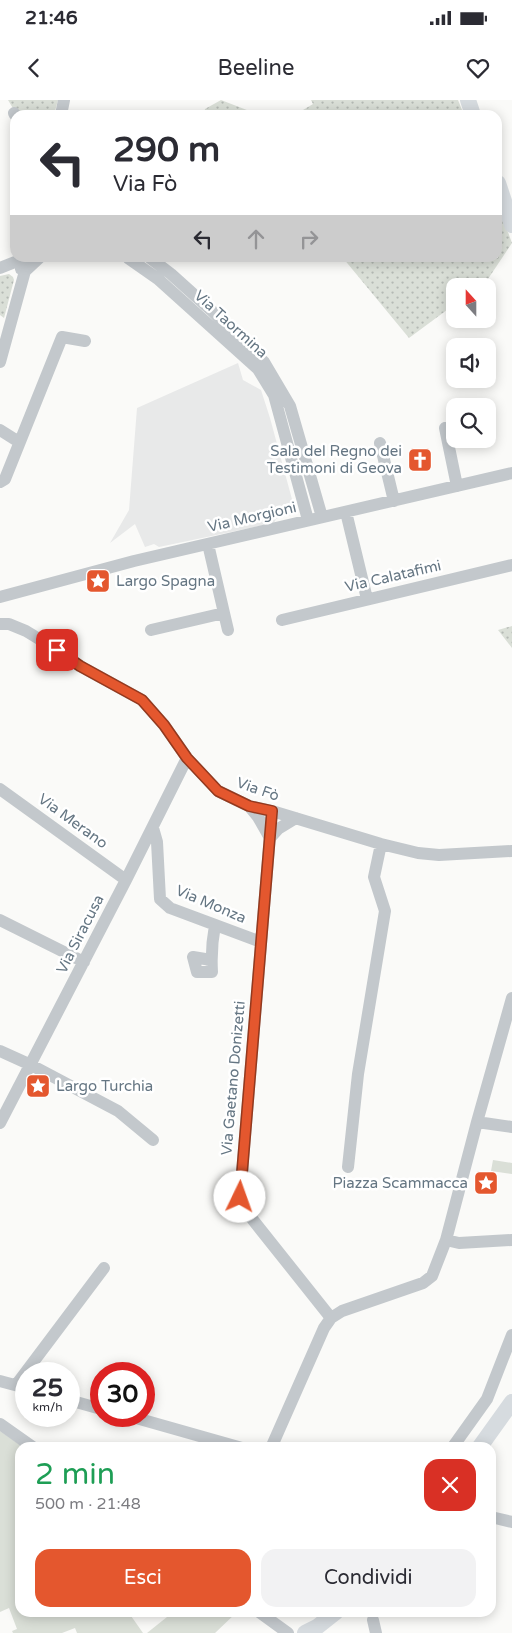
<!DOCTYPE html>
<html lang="it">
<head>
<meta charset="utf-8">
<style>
  :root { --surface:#fff; --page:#f2f2f3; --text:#2b2b33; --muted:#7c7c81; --accent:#e4572e }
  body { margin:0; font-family:"Varela Round",sans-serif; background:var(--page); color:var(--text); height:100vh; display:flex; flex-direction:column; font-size:19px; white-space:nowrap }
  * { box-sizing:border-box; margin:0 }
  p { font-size:16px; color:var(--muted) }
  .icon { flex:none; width:28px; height:28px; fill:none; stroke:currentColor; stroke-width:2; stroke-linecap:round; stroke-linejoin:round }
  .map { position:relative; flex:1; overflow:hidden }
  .side { position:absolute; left:15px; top:1342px; width:481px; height:175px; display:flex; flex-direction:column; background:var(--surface); border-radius:15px; box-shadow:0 2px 12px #0003 }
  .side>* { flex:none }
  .banner { position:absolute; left:10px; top:10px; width:492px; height:152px; border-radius:15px; box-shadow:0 2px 12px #0003; background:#fff; color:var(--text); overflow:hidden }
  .needle { width:32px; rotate:339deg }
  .tools { position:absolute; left:446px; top:178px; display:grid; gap:10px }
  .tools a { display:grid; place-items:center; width:50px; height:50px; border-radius:10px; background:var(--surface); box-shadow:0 2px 12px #0003; font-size:25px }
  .speed { position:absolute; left:15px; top:1262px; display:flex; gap:10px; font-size:25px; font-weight:700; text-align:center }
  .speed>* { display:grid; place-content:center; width:65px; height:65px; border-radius:50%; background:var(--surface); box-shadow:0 2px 12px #0003; line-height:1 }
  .speed small { font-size:12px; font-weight:400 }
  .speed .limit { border:8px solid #d22; background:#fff; color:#111 }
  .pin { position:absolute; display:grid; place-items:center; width:42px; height:42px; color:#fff; margin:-21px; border-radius:10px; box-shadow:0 2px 8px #0006 }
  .me { position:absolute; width:55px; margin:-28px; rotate:3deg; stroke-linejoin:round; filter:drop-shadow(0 0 4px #0008) }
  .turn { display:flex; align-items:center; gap:18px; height:105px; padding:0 20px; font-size:22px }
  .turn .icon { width:65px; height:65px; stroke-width:2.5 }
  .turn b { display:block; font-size:35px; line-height:42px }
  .lanes { display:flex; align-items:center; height:48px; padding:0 20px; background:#0003; justify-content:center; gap:25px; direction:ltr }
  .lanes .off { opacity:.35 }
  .round { display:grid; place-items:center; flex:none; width:52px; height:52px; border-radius:15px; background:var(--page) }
  .head { display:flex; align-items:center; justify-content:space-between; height:85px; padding:0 20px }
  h1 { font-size:30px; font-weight:600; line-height:38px; color:#1e9e55 }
  .cta { display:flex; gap:10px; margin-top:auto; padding:10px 20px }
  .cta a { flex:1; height:58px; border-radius:15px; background:var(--accent); color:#fff; font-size:20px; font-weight:600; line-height:58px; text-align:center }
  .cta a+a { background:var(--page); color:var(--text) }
  .status { display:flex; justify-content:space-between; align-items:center; height:35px; padding:0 25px; background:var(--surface); direction:ltr }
  .status svg { height:14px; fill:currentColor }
  header { display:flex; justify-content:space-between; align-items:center; height:65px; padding:0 20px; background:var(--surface); font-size:22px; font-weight:600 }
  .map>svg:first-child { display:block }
</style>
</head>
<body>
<div class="status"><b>21:46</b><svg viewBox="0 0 49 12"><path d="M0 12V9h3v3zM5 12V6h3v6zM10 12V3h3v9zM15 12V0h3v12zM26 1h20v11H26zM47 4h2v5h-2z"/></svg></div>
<header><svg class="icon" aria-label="back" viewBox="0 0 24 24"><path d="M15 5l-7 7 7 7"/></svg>Beeline<svg class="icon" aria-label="heart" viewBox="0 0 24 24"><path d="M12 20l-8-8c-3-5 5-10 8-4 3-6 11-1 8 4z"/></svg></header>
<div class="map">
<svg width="512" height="1533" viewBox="0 0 512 1533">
  <defs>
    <pattern id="grass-dots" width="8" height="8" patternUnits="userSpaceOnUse" patternTransform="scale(1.25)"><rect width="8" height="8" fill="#dadfd7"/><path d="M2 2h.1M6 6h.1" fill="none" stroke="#b4b9b4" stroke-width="1.8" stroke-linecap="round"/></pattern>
  </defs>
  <rect width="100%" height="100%" fill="#fafaf8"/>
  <path fill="#e8e9e9" d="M238,263L243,280L261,290L270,318L296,414L286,416L285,414L279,415V418L276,419L274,423L159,447L154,444L145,447L135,424L110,443L129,410L137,308Z"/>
  <path fill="url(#grass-dots)" d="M8,0H58L54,15H17Z
    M221,0L252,12L269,15H204L205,9Z
    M311,0H458L464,15H277L298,13L313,4Z
    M498,105L512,143L488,179L478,186H455V204L409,238L343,158H498Z
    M9,174L13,177L14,180L4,218L0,215V176Z
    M512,526V548L498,530Z"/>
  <path fill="#dadfd7" d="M493,1060L512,1063V1074L491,1071Z
    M0,1331L23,1347L20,1348V1512L129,1513L143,1533H77L75,1528L62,1533H13L12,1531L17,1529L9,1508L0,1512Z
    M172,1513V1512L236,1513L215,1533H147Z"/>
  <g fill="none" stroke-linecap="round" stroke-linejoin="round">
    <path stroke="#c3c8cc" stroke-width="12" d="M14,13L15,15
      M61,15L64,0
      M22,158L20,160L21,169L25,171L39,158
      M128,158L158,179L258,269L274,295L308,420
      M150,158L171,174L211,210L264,262L290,306L322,417
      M0,168L20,160
      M0,262L25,171
      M445,328L457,386
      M0,330L19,342
      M380,343L394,401
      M0,382L5,379L62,237L85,241
      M346,412L367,499
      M0,497L134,461L512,373
      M224,513L228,530
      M282,520L512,465
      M0,524H9L26,531L57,550L80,566L142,600L164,625L187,658L218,691L249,706L272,711L381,744L418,753L439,755L512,751
      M151,530L224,513L208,444
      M0,689L126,780
      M249,706L258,717L270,738L278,729L296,718
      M272,711L240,1097L244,1106L253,1120L331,1218
      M153,728L157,742L160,799L170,808L261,842
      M0,820L84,862
      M211,860L193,857L197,872H212C211,855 212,841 215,825
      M0,951L31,965L118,1011L153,1040
      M477,1022L512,1027
      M0,1023L126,780L187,658
      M348,1067L358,974L385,811L374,777L381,744
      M446,1140L459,1143L512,1140
      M0,1281L26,1288
      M16,1285L104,1168
      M69,1300L101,1309
      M129,1316L242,1348
      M0,1324L34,1348
      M271,1348L324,1228L331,1218L342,1211L423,1183L432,1176L446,1140L477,1022L512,898
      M452,1348L487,1299L512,1235
      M491,1417L512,1422
      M259,1512L288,1533
      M373,1520L376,1533"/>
    <path stroke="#d6dbdf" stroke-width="16" d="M468,0L473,15
      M498,83L512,125
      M479,1348L512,1302
      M305,1533L317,1527L336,1512"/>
  </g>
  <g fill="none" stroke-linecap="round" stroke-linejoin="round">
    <defs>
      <path id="route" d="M57,550L80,566L142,600L164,625L187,658L218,691L249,706L272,711L240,1097"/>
    </defs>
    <use href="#route" stroke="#94391e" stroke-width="12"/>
    <use href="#route" stroke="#e4572e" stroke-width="9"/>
  </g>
  <defs>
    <symbol id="church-square" viewBox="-11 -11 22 22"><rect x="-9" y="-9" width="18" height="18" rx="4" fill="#e4572e" stroke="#fff"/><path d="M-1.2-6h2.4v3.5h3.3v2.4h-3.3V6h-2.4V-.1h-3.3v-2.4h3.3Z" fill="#fff"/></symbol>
    <symbol id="sight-square" viewBox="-11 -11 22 22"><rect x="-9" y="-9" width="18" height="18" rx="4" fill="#e4572e" stroke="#fff"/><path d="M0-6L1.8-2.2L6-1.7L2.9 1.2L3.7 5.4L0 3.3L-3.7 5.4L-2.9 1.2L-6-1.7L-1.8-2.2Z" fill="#fff"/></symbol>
  </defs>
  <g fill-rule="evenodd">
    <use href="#church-square" x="406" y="346" width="28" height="28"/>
    <use href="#sight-square" x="84" y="467" width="28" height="28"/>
    <use href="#sight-square" x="24" y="972" width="28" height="28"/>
    <use href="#sight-square" x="472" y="1069" width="28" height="28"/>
  </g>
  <g text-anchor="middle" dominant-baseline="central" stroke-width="5" stroke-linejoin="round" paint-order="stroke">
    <g font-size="15" fill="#657683" stroke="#fff">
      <text transform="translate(231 224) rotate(42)">Via Taormina</text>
      <text transform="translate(252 417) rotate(-13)">Via Morgioni</text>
      <text transform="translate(393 476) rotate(-13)">Via Calatafimi</text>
      <text transform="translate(258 689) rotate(19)">Via Fò</text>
      <text transform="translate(73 721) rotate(36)">Via Merano</text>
      <text transform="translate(211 804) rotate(23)">Via Monza</text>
      <text transform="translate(80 834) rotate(-63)">Via Siracusa</text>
      <text transform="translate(233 978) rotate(-85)">Via Gaetano Donizetti</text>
    </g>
    <g font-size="15" fill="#657683" stroke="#fff" text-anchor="end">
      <text x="402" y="351">Sala del Regno dei<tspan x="402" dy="17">Testimoni di Geova</tspan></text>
      <text x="116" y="481" text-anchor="start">Largo Spagna</text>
      <text x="56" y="986" text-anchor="start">Largo Turchia</text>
      <text x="468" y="1083">Piazza Scammacca</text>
    </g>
  </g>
</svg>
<div class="tools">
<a><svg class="needle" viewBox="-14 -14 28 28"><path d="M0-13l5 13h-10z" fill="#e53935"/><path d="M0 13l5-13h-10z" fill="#7c7c81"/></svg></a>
<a><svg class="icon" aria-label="sound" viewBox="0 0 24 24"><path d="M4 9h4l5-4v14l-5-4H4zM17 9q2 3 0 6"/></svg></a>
<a><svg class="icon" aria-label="search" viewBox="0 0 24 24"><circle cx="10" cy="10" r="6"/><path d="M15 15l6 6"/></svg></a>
</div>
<div class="speed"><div>25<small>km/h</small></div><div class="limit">30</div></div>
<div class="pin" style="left:57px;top:550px;background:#d93025"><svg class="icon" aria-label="arrive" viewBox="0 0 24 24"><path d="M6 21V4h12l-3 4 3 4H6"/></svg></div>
<svg class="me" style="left:240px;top:1097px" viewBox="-20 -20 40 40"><circle r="19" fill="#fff"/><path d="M0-13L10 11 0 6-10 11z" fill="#e4572e"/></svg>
<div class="banner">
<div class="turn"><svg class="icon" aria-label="left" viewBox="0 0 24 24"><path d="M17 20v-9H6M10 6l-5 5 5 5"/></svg><div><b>290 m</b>Via Fò</div></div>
<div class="lanes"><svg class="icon" aria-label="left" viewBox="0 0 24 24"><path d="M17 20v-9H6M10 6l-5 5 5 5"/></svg><svg class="icon off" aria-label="ahead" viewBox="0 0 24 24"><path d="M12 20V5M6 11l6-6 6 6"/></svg><svg class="icon off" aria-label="right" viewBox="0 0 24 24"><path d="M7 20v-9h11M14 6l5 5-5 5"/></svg></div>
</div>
<section class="side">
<div class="head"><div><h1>2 min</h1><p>500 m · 21:48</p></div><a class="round" style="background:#d93025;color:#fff"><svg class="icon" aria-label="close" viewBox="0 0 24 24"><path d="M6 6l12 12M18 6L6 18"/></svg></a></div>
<div class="cta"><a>Esci</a><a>Condividi</a></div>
</section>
</div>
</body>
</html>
